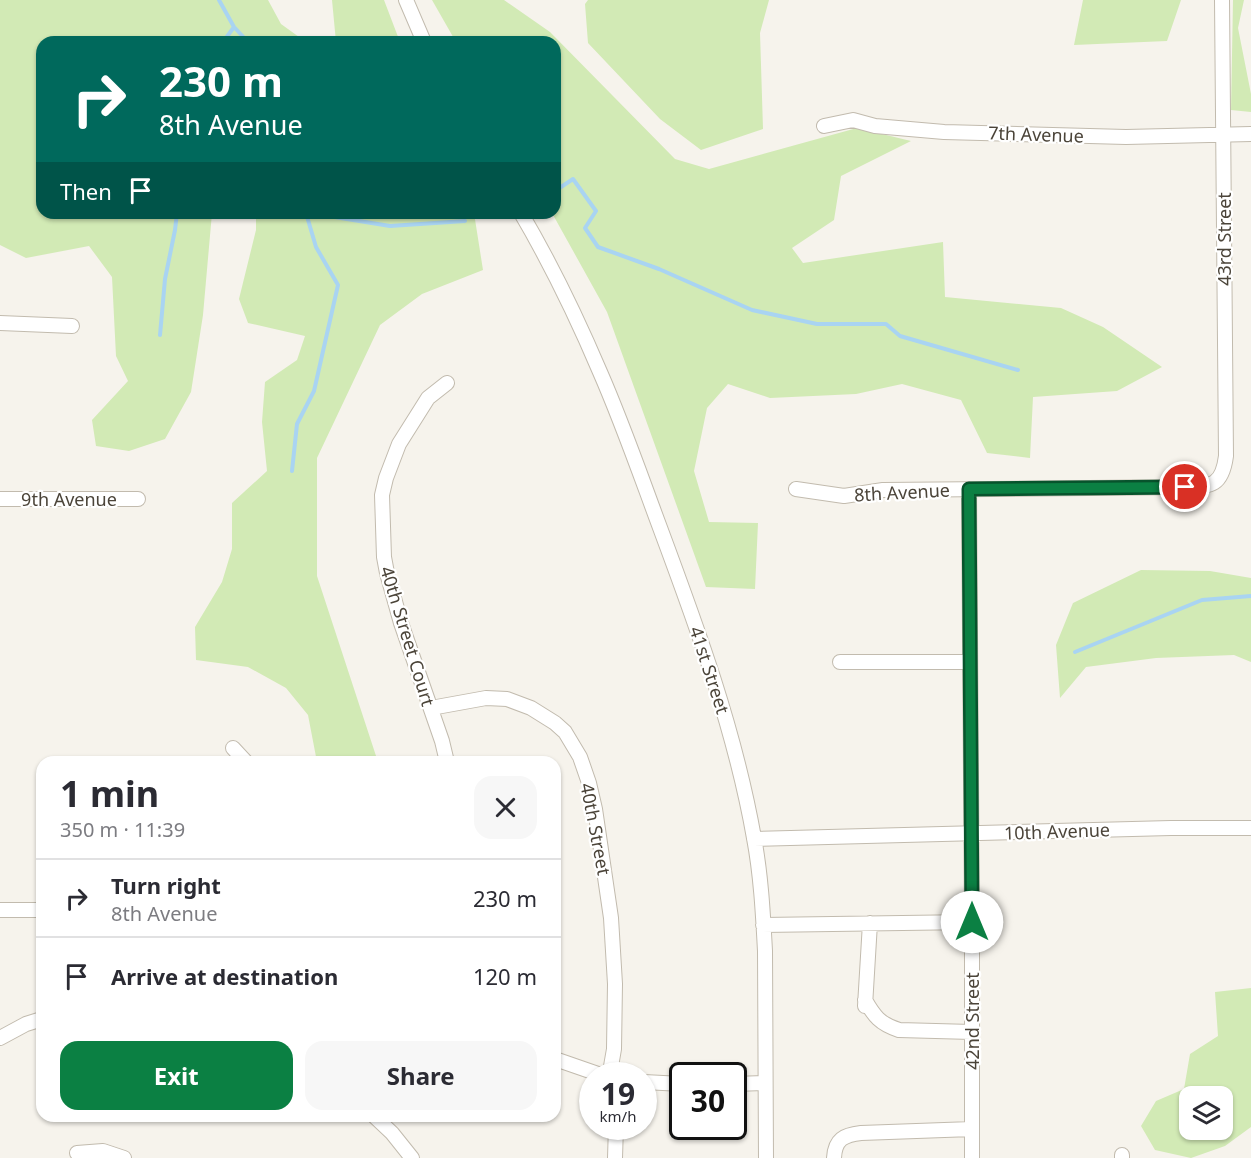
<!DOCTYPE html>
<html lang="en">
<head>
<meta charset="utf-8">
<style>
  :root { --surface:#fff; --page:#f7f7f7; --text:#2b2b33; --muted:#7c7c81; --line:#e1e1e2; --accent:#0b8043 }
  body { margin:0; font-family:"Noto Sans",sans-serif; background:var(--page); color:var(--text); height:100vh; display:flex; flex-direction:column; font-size:22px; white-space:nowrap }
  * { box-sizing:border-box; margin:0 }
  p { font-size:20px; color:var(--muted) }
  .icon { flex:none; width:33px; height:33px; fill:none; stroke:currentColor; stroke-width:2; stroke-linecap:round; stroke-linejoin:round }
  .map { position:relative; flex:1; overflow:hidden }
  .drawer { position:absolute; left:36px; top:756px; width:525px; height:366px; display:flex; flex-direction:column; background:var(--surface); border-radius:18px; box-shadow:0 2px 4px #0004 }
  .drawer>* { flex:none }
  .top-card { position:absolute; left:36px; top:36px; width:525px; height:183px; border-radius:18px; box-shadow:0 2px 4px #0004; background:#00695c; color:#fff; overflow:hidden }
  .buttons { position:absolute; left:1179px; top:1086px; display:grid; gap:12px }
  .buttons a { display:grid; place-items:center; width:54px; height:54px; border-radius:12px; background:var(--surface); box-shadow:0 2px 4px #0004; font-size:30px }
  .speed { position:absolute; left:579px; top:1062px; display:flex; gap:12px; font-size:30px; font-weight:700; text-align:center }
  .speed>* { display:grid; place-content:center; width:78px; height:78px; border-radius:50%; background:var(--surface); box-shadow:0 2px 4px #0004; line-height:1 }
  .speed small { font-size:15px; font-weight:400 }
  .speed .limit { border:3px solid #111; border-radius:9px; background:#fff; color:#111 }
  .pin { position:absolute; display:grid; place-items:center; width:51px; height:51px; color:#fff; margin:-26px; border:3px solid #fff; border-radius:50%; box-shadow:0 2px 6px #0007 }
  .me { position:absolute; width:66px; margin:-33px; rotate:0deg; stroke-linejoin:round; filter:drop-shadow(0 0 4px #0008) }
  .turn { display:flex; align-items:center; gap:21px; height:126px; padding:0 24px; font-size:27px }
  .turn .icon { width:78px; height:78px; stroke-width:2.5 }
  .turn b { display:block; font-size:42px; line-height:51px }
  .then { display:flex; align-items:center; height:57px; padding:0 24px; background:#0003; gap:12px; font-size:22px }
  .round { display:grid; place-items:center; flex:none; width:63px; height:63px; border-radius:18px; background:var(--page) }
  .overview { display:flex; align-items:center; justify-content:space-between; height:102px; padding:0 24px }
  h1 { font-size:36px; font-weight:700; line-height:45px }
  .primary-button { display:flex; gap:12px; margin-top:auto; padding:12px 24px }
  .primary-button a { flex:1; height:69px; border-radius:18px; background:var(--accent); color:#fff; font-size:24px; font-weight:700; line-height:69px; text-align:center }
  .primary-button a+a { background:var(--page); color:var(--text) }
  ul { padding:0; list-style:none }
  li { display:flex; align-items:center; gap:18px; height:78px; padding:0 24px; border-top:2px solid var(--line) }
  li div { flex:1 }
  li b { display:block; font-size:22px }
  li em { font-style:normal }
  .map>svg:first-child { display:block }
</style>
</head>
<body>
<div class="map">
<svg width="1251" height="1158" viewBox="0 0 1251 1158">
  <rect width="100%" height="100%" fill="#f6f3ec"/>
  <path fill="#d2eab5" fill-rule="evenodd" d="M0,0H268L281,24L306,42H42V213H212L203,315L191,392L165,439L129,451L96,446L92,420L128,381L116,356L112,277L89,246L26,258L0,245Z
    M332,0H384L400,42H336Z
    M432,0H504L550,32L675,159L709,169L857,128L911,141L841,176L834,220L792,248L803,263L943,242L945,297L1061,308L1103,327L1162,367L1117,391L1033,397L1030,458L987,453L961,400L902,384L856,394L770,398L728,384L707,408L694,471L709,522L758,523L755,589L706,587L607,312L552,213H555V42H456Z
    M588,0H769L760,33L763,129L701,150L660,119L588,43L585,4Z
    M1083,0H1181L1167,41L1074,45Z
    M1233,0H1244L1238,28L1251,94V112L1231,110Z
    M256,213H474L483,270L422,294L380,325L317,458V576L378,762H317L308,715L286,688L248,667L196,660L195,627L222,582L232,549V503L267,471L262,422L265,382L297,360L305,336L248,323L239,299L256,230Z
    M1141,570L1210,571L1251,578V662L1234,655L1156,658L1086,667L1060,698L1056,645L1073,603Z
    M1251,988V1127L1225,1146L1191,1158L1155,1150L1141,1126L1156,1101L1184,1089L1190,1054L1218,1036L1215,992ZM1190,1096H1222V1130H1190Z"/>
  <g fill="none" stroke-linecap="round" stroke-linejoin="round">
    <path stroke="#a9d4f2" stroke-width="4" d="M219,0L234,27L248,42
      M223,42L234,27
      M555,191L573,179L596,211L585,228L598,247L659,269L752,310L817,324H886L900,336L1018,370
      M310,213L390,226L465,221
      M160,335L165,279L175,230L177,213
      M292,471L297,424L314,391L338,285L316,247L306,213
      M1075,652L1202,600L1251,596"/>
    <defs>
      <path id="minor" d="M406,0L424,42
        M824,126L853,120L875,126L944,132L1126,137L1251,134
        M521,213C551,264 577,318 600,372C622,422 640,474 659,525C697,627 735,730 754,838C761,875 763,914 765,951L766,1158
        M0,323L72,326
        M447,383L428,398L399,444L386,478L382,495L384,557L387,573L401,623L442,741L447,762
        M796,489L844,496L883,490L1185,487C1212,486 1222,486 1226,456L1222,0
        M969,489L972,922V1158
        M0,499H138
        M840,662H970
        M431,708L486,698L507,699L531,708L555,723L565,732L580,757L589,783L595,809L611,918L615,984L614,1049L610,1072L611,1076
        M233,748L246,762
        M754,839L1171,828H1251
        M0,910H42
        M763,925L972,922
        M865,1000C874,1016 880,1024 899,1030L972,1032
        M865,1006L870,923
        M0,1038L26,1024L42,1019
        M555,1059L604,1076
        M644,1082L682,1084
        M734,1084L765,1083
        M374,1116L392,1133L412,1158
        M77,1153L103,1151L124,1158
        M1122,1155V1158
        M615,1158L616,1126
        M834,1158C835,1139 844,1135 861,1133L972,1129"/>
    </defs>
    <use href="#minor" stroke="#c2bbae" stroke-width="16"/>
    <use href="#minor" stroke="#fff" stroke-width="14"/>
  </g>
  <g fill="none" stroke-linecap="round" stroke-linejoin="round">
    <defs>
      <path id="route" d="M972,922L969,489L1185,487"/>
    </defs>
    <use href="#route" stroke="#07532c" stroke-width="15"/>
    <use href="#route" stroke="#0b8043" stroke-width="10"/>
  </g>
  <g text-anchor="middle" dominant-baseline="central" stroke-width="4.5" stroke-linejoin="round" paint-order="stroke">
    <g font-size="18" fill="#4b4439" stroke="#fff">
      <text transform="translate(1036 134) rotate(2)">7th Avenue</text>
      <text transform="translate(1224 239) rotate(-90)">43rd Street</text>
      <text transform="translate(902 492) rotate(-3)">8th Avenue</text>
      <text x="69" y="499">9th Avenue</text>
      <text transform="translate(408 636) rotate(73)">40th Street Court</text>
      <text transform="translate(710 670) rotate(72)">41st Street</text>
      <text transform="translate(596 829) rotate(79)">40th Street</text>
      <text transform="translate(1057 831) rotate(-2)">10th Avenue</text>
      <text transform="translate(972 1021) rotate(-90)">42nd Street</text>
    </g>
  </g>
</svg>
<div class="buttons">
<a><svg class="icon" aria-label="layers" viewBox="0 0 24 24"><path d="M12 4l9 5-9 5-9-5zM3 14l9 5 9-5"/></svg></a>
</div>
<div class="speed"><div>19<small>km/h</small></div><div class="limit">30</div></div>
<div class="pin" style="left:1185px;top:487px;background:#d93025"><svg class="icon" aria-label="arrive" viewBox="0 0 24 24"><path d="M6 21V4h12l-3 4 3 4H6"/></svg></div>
<svg class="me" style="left:972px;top:922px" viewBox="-20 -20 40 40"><circle r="19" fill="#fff"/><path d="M0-13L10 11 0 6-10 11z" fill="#0b8043"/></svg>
<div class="top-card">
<div class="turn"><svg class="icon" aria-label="right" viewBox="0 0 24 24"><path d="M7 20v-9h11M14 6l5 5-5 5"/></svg><div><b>230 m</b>8th Avenue</div></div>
<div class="then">Then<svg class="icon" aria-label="arrive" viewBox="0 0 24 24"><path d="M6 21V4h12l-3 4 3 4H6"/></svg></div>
</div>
<section class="drawer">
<div class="overview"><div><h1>1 min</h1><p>350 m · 11:39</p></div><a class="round"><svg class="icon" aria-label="close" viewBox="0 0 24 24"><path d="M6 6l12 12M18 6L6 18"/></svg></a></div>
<ul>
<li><svg class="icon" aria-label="right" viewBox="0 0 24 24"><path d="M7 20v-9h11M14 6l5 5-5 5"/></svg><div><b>Turn right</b><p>8th Avenue</p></div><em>230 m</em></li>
<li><svg class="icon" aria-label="arrive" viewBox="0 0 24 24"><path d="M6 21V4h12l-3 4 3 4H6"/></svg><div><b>Arrive at destination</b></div><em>120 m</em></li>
</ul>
<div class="primary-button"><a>Exit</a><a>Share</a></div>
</section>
</div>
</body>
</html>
